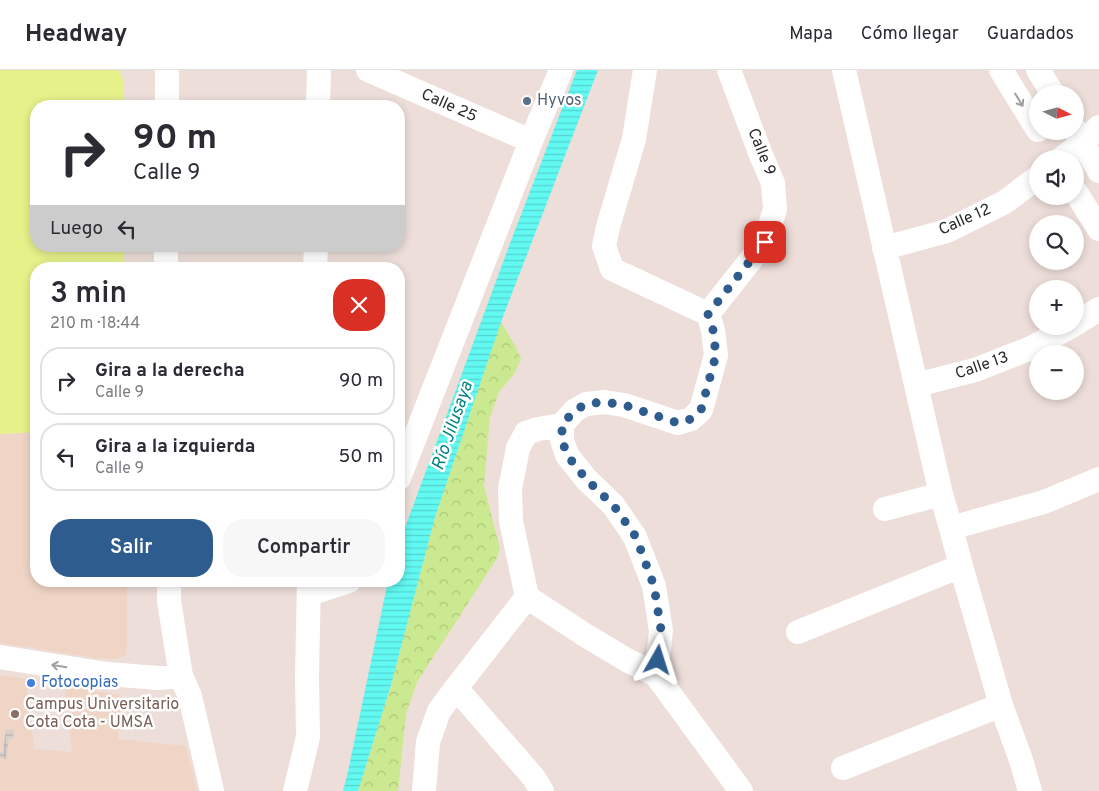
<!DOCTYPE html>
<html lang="es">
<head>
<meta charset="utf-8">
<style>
  :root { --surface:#fff; --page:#f7f7f7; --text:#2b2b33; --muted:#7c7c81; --line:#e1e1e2; --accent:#2f5c8f }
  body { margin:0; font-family:Overpass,sans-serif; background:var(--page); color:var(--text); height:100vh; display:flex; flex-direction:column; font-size:19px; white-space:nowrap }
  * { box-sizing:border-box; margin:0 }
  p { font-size:16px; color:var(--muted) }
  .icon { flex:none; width:28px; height:28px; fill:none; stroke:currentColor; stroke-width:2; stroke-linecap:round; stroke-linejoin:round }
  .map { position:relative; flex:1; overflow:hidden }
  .side { position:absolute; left:30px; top:192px; width:375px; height:325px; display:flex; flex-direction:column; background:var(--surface); border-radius:20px; box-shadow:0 2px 8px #0003 }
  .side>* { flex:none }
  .banner { position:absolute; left:30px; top:30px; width:375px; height:152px; border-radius:20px; box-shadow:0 2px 8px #0003; background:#fff; color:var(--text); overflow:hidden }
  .needle { width:32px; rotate:96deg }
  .controls { position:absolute; left:1029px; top:15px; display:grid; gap:10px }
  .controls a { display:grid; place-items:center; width:55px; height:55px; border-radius:50%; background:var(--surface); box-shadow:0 2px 8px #0003; font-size:25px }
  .pin { position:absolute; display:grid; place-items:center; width:42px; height:42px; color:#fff; margin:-21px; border-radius:10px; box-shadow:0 2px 8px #0006 }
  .me { position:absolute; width:55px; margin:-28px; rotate:6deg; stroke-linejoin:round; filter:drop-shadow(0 0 4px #0008) }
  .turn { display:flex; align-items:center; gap:18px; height:105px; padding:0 20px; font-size:22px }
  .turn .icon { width:65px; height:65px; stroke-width:2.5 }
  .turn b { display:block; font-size:35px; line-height:42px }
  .then { display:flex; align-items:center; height:48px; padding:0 20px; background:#0003; gap:10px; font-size:19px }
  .round { display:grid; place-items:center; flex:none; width:52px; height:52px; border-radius:20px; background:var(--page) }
  .summary { display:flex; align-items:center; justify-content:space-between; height:85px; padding:0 20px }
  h1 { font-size:30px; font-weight:600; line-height:38px }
  .action { display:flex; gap:10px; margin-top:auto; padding:10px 20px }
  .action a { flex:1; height:58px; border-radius:20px; background:var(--accent); color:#fff; font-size:20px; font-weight:600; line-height:58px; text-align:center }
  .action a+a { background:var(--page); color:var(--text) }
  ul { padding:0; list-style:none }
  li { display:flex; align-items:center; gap:15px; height:68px; margin:0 10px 8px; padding:0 10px; border:2px solid var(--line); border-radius:20px }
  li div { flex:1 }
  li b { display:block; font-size:19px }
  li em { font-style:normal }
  header { display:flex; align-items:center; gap:30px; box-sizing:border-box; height:70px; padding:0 25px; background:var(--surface); border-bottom:1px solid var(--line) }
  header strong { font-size:24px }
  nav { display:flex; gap:28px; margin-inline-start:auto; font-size:18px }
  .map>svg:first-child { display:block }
</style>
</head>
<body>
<header>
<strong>Headway</strong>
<nav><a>Mapa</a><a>Cómo llegar</a><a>Guardados</a></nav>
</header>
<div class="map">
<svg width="1099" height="721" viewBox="0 0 1099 721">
  <defs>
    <pattern id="forest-crowns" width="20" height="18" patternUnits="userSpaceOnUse" patternTransform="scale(1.25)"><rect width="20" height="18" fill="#cae990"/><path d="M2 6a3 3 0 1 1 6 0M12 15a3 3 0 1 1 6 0" fill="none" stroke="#aec87c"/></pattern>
    <pattern id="plaza-grid" width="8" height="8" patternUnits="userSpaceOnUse" patternTransform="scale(1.25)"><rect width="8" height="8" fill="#d8d0cc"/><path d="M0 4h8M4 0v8" fill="none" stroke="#b9b3af"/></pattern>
    <pattern id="water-rules" width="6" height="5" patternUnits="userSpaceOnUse" patternTransform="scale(1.25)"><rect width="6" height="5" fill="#61f9f2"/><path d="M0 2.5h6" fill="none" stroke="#54d5d0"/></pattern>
  </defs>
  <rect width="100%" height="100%" fill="#edded9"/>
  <path fill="#f0d5c6" d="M36,362V511H127V575L126,585L116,589L95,588L0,573V364Z
    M0,605L26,609L34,679L72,682L65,616L121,625L118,669L186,676L197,721H0Z"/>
  <path fill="url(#forest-crowns)" d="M501,252L514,274L521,289L514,304L499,322L490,347L484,416L500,479L496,490L417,612L406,644L398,721H358L391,615L435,447Z"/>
  <path fill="#e6f18a" d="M0,0H119L123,10V36H36V176H124V199H36V362L0,364Z"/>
  <path fill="url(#plaza-grid)" d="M6,659L14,660L13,669H9L6,689L0,688V682H3Z"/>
  <path fill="url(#water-rules)" d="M577,0H598L501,252L435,447L391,615L358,721H343L347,706L388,511H399V474L512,168Z"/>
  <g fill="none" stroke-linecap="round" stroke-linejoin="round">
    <path stroke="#fff" stroke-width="24" d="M368,0L531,71
      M645,0L634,69L608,157L604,176L612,199L708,244
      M844,0L941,424L951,458L961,496L1001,635L1021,690L1030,721
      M1001,0L1038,60
      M1038,0L1053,24
      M167,36V0
      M318,36L319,0
      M1075,60L1099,101
      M1061,89L1082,73L1099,57
      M1075,121L1099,159
      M166,176V199
      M884,178L947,161L1005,132L1038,107
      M315,199L316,176
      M1075,254L1099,239
      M916,315L975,300L1031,278L1072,256
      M562,355L538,359L526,363L518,378L510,419L511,451L527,527L585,565L625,589L656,605L741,721
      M399,408L531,71L561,0
      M885,439L941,424
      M951,458L1044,432L1099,409
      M169,511V531L181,606L190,626L212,721
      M309,524L349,511
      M798,562L961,496
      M0,587L107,604L158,608L181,606
      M656,605L661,561L654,516L635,467L614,436L586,409L567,385L562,370V355L574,341L586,334L604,332L624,335L678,353L691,349L701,340L716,285L713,260L708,244L765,172L775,139L773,113L761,85L729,0
      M456,618L534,708L542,721
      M843,698L1001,635
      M295,721L308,667L307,606L309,511
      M424,721L428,672L439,641L456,618L527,527"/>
  </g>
  <defs><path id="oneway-shaft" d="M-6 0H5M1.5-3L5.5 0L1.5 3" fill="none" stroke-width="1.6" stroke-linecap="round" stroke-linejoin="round" transform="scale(1.25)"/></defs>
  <g stroke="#9f9f9f">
    <use href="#oneway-shaft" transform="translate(1019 30) rotate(59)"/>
    <use href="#oneway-shaft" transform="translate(59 596) rotate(-171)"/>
  </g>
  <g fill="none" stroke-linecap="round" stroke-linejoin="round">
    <path stroke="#2f5c8f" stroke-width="9" stroke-dasharray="0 16.2" d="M658,590L661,560L654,516L636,467L614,436L586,409L567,385L562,370V355L574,341L586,334L604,332L624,335L678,353L691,349L701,340L716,285L713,260L708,244L765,172"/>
  </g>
  <circle fill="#5c6f8a" stroke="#fff" stroke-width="2" cx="527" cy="31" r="5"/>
  <circle fill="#3f7fe0" stroke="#fff" stroke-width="2" cx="31" cy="613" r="5"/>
  <circle fill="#8d6e63" stroke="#fff" stroke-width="2" cx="15" cy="644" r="5"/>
  <g text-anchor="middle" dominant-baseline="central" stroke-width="5" stroke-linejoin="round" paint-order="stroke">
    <g font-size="16" fill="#4e5e75" stroke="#fff" text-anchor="start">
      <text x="537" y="31">Hyvos</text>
    </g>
    <g font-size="16" fill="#292929" stroke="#fff">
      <text transform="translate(449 36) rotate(24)">Calle 25</text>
      <text transform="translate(761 82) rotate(68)">Calle 9</text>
      <text transform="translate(965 150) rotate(-24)">Calle 12</text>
      <text transform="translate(982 296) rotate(-19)">Calle 13</text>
    </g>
    <g font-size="16" fill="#366cbe" stroke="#fff" text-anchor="start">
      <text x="41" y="613">Fotocopias</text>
    </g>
    <g font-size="16" fill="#785e54" stroke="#fff" text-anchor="start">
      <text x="25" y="635">Campus Universitario<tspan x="25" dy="18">Cota Cota - UMSA</tspan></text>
    </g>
    <g font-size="18" font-style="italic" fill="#048387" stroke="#fff">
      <text transform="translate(453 356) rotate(-71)">Río Jilusaya</text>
    </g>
  </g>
</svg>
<div class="controls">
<a><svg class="needle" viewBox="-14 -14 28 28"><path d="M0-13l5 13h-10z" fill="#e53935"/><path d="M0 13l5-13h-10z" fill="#7c7c81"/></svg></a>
<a><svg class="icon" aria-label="sound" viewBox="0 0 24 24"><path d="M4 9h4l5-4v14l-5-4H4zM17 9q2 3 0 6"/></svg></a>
<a><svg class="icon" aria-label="search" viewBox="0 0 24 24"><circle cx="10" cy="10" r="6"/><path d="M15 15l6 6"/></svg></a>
<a>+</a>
<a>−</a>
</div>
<div class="pin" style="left:765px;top:172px;background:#d93025"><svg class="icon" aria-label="arrive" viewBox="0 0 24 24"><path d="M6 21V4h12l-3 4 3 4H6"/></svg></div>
<svg class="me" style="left:658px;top:590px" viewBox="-20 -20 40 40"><path d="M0-17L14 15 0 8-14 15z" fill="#2f5c8f" stroke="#fff" stroke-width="4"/></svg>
<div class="banner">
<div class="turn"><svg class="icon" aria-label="right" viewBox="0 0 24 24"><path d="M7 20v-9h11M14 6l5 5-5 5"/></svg><div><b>90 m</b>Calle 9</div></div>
<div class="then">Luego<svg class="icon" aria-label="left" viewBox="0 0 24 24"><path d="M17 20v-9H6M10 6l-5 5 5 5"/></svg></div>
</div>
<section class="side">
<div class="summary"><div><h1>3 min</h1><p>210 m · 18:44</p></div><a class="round" style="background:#d93025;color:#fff"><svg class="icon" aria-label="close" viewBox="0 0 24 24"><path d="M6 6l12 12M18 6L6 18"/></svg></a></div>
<ul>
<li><svg class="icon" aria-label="right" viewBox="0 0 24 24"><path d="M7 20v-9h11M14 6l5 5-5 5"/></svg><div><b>Gira a la derecha</b><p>Calle 9</p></div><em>90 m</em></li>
<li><svg class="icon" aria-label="left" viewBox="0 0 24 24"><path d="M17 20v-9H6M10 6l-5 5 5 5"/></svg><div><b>Gira a la izquierda</b><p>Calle 9</p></div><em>50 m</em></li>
</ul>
<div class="action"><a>Salir</a><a>Compartir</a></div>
</section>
</div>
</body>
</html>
